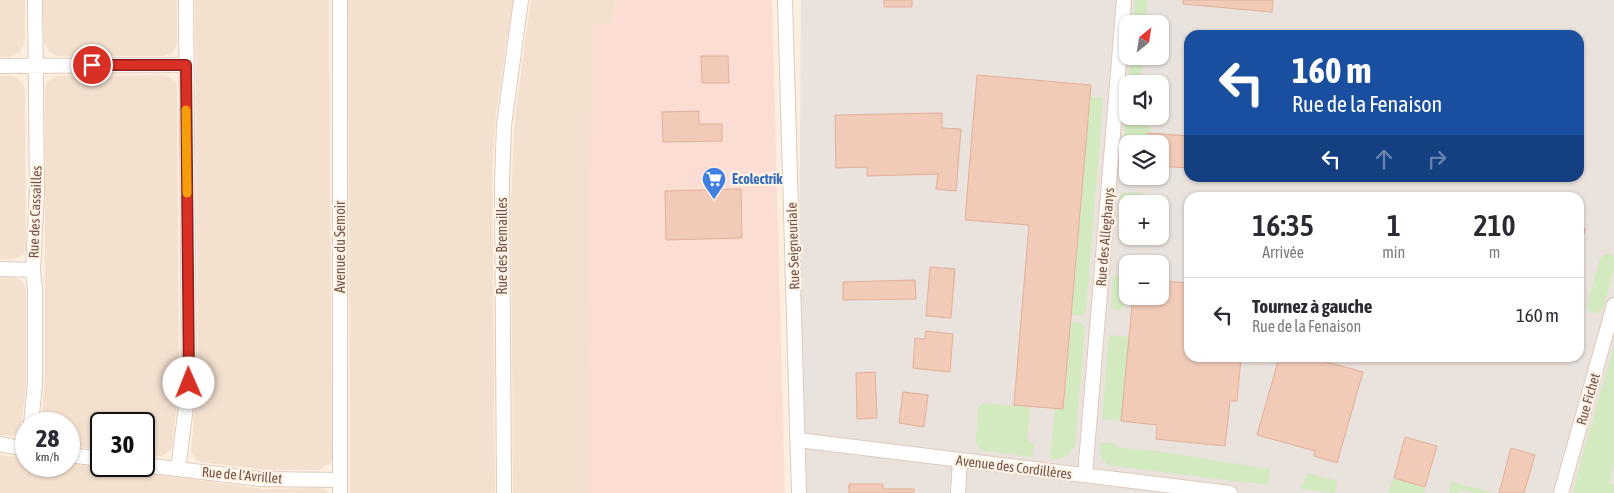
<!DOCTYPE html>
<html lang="fr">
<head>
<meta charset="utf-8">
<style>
  :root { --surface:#fff; --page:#f7f7f7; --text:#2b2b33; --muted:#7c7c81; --line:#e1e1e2 }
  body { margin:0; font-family:"Asap Condensed",sans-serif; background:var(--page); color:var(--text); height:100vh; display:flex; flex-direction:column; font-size:19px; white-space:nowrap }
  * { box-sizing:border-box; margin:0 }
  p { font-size:16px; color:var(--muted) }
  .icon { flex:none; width:28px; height:28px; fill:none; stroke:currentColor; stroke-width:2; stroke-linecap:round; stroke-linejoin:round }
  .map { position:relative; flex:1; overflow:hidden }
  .drawer { position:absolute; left:1184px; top:192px; width:400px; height:170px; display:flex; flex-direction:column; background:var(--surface); border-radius:15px; box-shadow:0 1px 4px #0004 }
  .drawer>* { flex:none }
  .top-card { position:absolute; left:1184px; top:30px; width:400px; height:152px; border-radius:15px; box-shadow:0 1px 4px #0004; background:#1a4fa0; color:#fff; overflow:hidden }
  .needle { width:32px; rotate:30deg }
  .controls { position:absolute; left:1119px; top:15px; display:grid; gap:10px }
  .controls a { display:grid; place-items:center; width:50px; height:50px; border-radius:10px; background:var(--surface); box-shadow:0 1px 4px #0004; font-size:25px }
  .speed { position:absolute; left:15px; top:412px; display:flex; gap:10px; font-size:25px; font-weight:700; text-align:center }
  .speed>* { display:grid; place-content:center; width:65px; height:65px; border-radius:50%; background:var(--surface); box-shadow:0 1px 4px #0004; line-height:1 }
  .speed small { font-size:12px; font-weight:400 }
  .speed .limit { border:2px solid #111; border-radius:8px; background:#fff; color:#111 }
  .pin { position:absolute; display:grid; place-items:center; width:42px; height:42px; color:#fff; margin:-21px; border:2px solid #fff; border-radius:50%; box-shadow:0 1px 5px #0007 }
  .me { position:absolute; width:55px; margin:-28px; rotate:359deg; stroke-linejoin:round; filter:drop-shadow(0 0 4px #0008) }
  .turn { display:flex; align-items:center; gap:18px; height:105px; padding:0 25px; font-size:22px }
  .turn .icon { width:65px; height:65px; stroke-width:2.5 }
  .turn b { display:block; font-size:35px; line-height:42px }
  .lanes { display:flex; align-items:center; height:48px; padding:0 25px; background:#0003; justify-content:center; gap:25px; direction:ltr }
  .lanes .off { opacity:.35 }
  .eta { display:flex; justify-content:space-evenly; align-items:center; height:85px; text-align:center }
  .eta b { font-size:30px; font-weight:600; line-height:35px }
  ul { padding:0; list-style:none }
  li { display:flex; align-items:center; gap:15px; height:75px; padding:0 25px; border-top:1px solid var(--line) }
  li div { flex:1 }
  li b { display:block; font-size:19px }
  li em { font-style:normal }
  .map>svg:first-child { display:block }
</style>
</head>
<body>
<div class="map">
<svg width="1614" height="493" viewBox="0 0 1614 493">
  <rect width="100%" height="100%" fill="#fcefe0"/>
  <path fill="#f3e0cf" d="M0,0H25V42L20,52L9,57H0Z
    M43,0H177V45L172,53L165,56H56L48,50L44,42Z
    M195,0H329L332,456V461L328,465L319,470H269L200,462L196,460L191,452L198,372Z
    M348,0H513L496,114L492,172L495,493H350Z
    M531,0H615L613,24H593L591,493H513L511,197L515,116Z
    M166,75L175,81L177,85V90L179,380L172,447L170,451L162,456L144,455V424H101V450L69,446V424H41L45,378V88L47,82L56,76Z
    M0,76H12L17,78L24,85L25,89L26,248L24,254L20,257L11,259H0Z
    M0,277L15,278L20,280L24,284L26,292V386L21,427L15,435L10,436L0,435Z
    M0,455L26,458V466H69V463L263,489L319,488L324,489L329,493H0Z"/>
  <path fill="#fcddd4" d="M615,0H772L785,493H590L589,187L593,24H613Z"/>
  <path fill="#eae2dc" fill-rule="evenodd" d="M801,0H1614V493H799L798,440ZM1128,24H1160V56H1128ZM1189,35H1579V178H1189ZM1128,84H1160V116H1128ZM1128,144H1160V176H1128ZM1189,198H1579V358H1189ZM1128,204H1160V236H1128ZM1128,264H1160V296H1128Z"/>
  <path fill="#d3e9bf" d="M1135,0H1147L1146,24H1137L1133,21Z
    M1131,56H1143L1140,84H1128Z
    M1127,96L1128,116H1138L1137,125L1149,126L1152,128L1148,133L1147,144H1128L1127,164L1122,163Z
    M1090,97L1103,98L1086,312L1082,316L1071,315Z
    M1142,192L1140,204H1128L1127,219L1118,218L1120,193Z
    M1609,254L1614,257V269L1603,309L1598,313C1592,314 1589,311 1587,306L1600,259L1604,255Z
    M1113,276L1126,277L1124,308L1121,310L1111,309Z
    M1071,322L1081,323L1085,327L1075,444C1070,456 1063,460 1050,459L1055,409H1064Z
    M1109,335L1129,337L1121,421L1102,419Z
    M1614,345V464L1609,483L1614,485V493H1574L1573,490Z
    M984,403L1030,407L1027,439L1034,444L1032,457L980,450L976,441L978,408Z
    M1100,443H1113L1120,448L1156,451L1269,469L1270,471L1268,485L1113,466L1108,465L1101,457Z
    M1307,473L1337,481L1335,493L1301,489Z
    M1394,478L1425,487L1424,493H1388Z
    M1452,482L1494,493H1472L1459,489L1458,493H1449Z"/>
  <path fill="#f1cab8" stroke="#e3af99" d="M884,0H912V7H884Z
    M1183,0H1273L1272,12L1183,4Z
    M701,56H728L729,83H702Z
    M977,75L1091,85L1063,409L1014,405L1029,225L965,220Z
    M699,111V124H722V141L663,142L662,112Z
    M942,113V128L961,129L956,191L936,189L938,174L867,176V167L836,168L835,115Z
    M1148,133L1189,136V168L1160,166V144H1147Z
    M741,189L742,238L666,240L665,191Z
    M1579,227L1585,229L1579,253Z
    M930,267L955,269L951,318L926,316Z
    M915,280L916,299L843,300V282Z
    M1160,281L1189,283V358H1241L1237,401H1230L1225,446L1156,439L1157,425L1121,421L1133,296H1160Z
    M926,331L953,334L950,372L913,368L915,338L925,339Z
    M1279,358H1312L1363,372L1337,463L1314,456L1315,451L1257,435Z
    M875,372L877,418L857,419L856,373Z
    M903,392L928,395L924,427L899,423Z
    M1405,437L1437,446L1425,487L1394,478Z
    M1511,448L1535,455L1524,493H1499Z
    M849,484H883V489H914V493H849Z"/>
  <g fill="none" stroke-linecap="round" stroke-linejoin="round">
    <defs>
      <path id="minor" d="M340,0V493
        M785,0L799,493
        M0,66L186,65
        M0,269L33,270
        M31,424L35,383V290L33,270L37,191L35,0
        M798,440L1230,493
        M0,444L26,449
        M69,455L101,459
        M144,465L260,479L340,480
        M178,469L189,383L186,0
        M1085,475L1124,0
        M504,493L502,182L504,125L521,0
        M958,493L960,460
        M1561,493L1614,305"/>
    </defs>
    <use href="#minor" stroke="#dfcabc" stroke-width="16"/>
    <use href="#minor" stroke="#fff" stroke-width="14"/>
  </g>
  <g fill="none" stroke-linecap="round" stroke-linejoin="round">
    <defs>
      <path id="route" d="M92,65H186L189,383"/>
    </defs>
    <use href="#route" stroke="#8d1f18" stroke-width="12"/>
    <use href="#route" stroke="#d93025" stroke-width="9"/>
    <path stroke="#f59e0b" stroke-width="9" d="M186,110L187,193"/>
  </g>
  <defs>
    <symbol id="supermarket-pin" viewBox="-11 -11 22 30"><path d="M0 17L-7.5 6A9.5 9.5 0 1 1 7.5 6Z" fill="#3f7fe0" stroke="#fff3e6"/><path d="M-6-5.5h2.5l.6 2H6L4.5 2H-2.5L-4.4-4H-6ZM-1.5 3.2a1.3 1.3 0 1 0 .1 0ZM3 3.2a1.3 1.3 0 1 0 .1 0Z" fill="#fff"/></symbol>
  </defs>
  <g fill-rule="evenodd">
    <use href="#supermarket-pin" x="700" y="165" width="28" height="38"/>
  </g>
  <g text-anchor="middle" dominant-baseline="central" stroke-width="4.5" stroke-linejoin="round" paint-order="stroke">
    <g font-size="14" font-weight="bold" fill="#366cbe" stroke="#fff3e6" text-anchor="start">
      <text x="732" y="179">Ecolectrik</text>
    </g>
    <g font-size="14" fill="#725448" stroke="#fff3e6">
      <text transform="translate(35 212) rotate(-88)">Rue des Cassailles</text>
      <text transform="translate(1105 237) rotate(-85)">Rue des Alleghanys</text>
      <text transform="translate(502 246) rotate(-90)">Rue des Bremailles</text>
      <text transform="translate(793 246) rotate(-92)">Rue Seigneuriale</text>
      <text transform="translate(340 247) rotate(-90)">Avenue du Semoir</text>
      <text transform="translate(1588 399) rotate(-74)">Rue Fichet</text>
      <text transform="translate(1014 467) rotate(7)">Avenue des Cordillères</text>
      <text transform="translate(242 475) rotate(5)">Rue de l'Avrillet</text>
    </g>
  </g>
</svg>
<div class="controls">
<a><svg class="needle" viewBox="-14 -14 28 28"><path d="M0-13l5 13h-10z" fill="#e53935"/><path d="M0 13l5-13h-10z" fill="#7c7c81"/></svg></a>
<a><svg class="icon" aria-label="sound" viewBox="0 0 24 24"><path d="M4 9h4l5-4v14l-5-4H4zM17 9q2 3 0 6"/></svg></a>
<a><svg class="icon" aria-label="layers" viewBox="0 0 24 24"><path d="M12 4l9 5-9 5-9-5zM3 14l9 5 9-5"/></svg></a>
<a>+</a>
<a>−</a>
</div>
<div class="speed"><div>28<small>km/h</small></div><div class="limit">30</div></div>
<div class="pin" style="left:92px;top:65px;background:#d93025"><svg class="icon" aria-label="arrive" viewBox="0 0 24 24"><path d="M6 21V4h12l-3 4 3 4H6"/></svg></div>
<svg class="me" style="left:189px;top:383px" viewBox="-20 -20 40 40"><circle r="19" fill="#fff"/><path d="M0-13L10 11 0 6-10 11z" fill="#d93025"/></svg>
<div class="top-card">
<div class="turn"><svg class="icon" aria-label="left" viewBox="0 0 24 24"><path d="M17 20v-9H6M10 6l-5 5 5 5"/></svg><div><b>160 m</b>Rue de la Fenaison</div></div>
<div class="lanes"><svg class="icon" aria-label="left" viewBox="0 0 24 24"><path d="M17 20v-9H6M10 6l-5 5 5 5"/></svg><svg class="icon off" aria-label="ahead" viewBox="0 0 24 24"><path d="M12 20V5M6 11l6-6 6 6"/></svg><svg class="icon off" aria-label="right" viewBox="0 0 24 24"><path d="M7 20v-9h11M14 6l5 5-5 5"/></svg></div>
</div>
<section class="drawer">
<div class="eta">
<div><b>16:35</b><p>Arrivée</p></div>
<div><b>1</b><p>min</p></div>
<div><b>210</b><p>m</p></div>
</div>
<ul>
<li><svg class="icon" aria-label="left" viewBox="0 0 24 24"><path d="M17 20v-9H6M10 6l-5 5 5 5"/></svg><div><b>Tournez à gauche</b><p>Rue de la Fenaison</p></div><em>160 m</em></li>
</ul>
</section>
</div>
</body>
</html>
